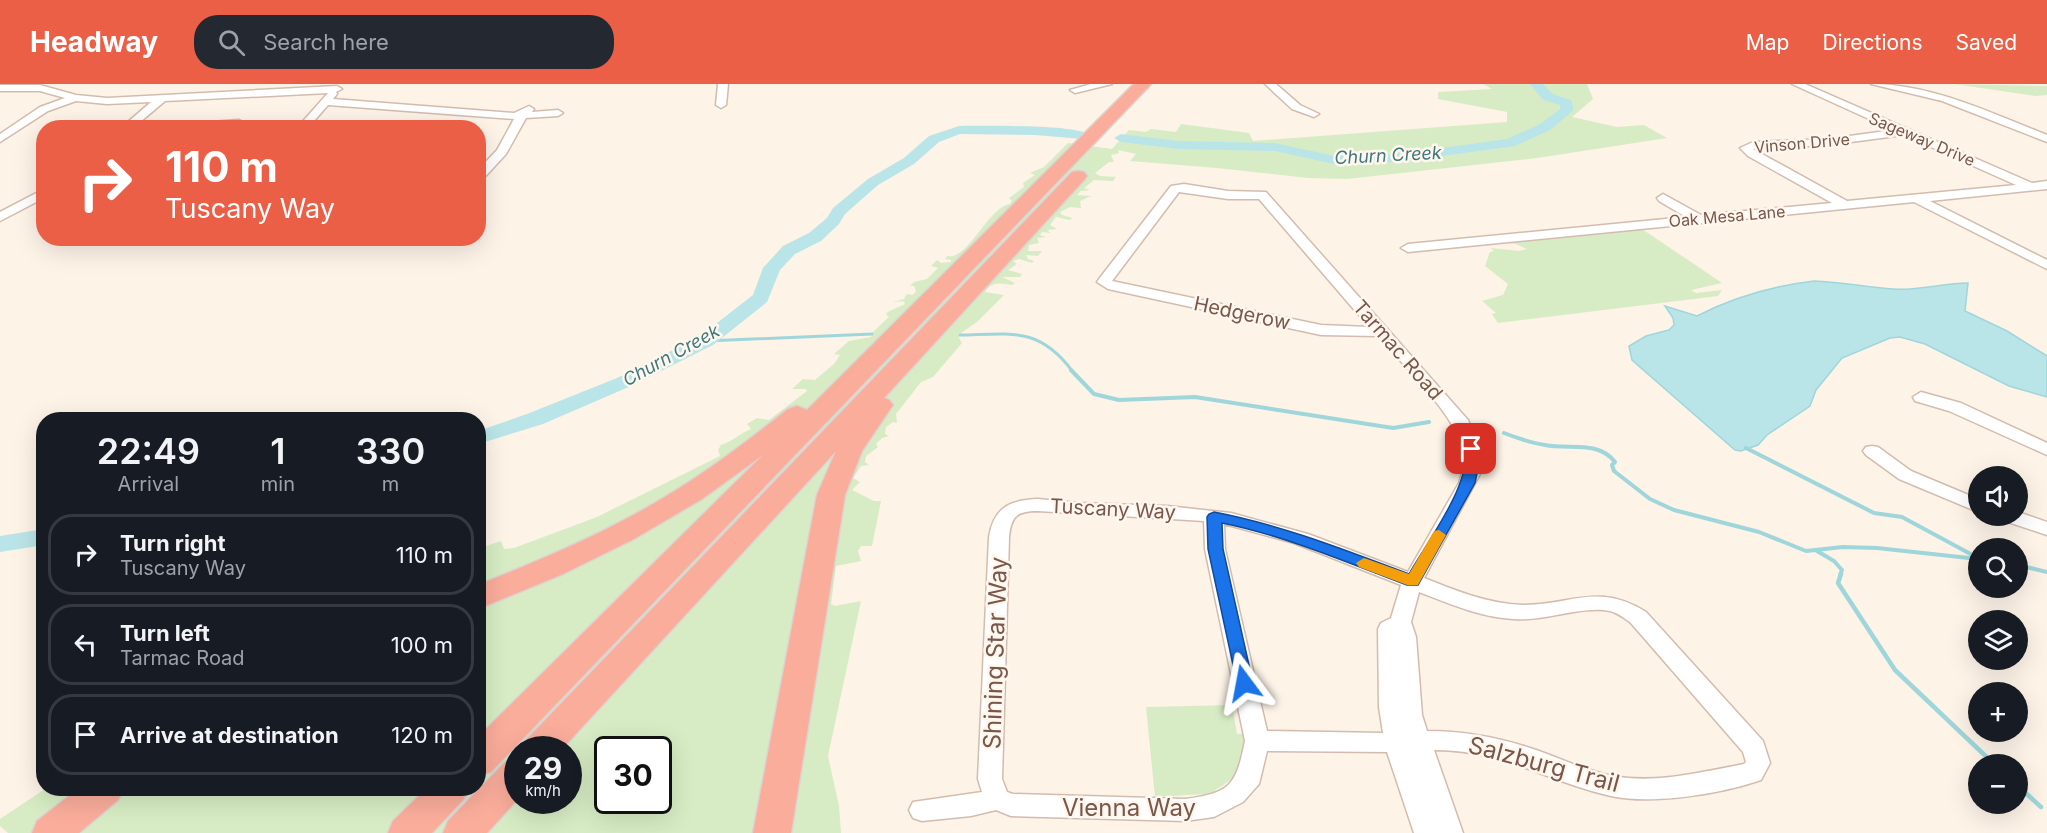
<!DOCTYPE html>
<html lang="en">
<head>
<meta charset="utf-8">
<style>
  :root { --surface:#171b24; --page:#242831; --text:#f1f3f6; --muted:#9ea1a6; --line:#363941; --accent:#ec5f47 }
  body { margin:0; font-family:Inter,sans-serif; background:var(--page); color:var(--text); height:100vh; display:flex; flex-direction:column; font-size:22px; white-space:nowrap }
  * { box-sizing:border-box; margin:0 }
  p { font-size:20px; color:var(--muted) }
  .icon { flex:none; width:33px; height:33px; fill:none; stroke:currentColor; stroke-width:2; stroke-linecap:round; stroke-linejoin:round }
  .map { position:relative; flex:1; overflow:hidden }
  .panel { position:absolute; left:36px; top:328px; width:450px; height:384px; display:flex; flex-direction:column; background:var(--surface); border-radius:24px; box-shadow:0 6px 24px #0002 }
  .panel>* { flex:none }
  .guide { position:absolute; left:36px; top:36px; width:450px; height:126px; border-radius:24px; box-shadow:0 6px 24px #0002; background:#ec5f47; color:#fff; overflow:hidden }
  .buttons { position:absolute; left:1968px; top:382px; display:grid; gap:12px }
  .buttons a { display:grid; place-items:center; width:60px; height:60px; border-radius:50%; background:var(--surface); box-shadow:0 6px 24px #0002; font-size:30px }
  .speed { position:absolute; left:504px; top:652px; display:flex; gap:12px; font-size:30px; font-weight:700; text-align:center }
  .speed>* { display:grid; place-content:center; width:78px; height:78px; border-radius:50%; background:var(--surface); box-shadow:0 6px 24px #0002; line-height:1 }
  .speed small { font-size:15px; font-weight:400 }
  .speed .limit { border:3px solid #111; border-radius:9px; background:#fff; color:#111 }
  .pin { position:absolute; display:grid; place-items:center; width:51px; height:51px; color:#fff; margin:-26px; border-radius:12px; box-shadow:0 3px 9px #0006 }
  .me { position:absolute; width:66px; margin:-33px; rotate:347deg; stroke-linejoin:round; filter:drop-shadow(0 0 4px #0008) }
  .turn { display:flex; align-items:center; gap:21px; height:126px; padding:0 30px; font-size:27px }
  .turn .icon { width:78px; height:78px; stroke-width:2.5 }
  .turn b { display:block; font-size:42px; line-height:51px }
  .eta { display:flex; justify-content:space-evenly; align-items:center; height:102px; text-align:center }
  .eta b { font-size:36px; font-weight:600; line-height:42px }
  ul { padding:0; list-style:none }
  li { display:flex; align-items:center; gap:18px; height:81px; margin:0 12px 9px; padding:0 18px; border:3px solid var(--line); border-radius:24px }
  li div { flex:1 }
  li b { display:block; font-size:22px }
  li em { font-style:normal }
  header { display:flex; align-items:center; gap:36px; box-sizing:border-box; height:84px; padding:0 30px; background:var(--accent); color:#fff }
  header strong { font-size:28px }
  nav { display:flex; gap:33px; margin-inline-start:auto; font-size:21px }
  .search { width:420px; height:54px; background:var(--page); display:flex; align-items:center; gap:15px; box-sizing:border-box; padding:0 21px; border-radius:24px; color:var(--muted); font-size:22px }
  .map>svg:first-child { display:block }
</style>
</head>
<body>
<header>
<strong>Headway</strong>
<div class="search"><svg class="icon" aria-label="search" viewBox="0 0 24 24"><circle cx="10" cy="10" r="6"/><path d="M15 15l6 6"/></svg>Search here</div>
<nav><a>Map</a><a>Directions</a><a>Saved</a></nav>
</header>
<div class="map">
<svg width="2047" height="749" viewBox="0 0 2047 749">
  <rect width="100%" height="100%" fill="#fdf3e7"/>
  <path fill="#d7ecc4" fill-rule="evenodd" d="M1483,0H1587L1593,15L1572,33L1617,43L1644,41L1667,54L1537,74L1347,95L1308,94L1217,84L1130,77L1136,70L1118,66L1119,69L1111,71L1114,78H1109L1095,89L1100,92L1116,93L1113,97L1094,96L1084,104L1090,106L1081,107L1077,111L1091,112L1080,117L1081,124L1070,123L1060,128L1062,131L1072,134L1070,136L1056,133L1050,141L1057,145L1047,146L1051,149L1042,148L1040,151L1046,153L1037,154L1039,159L1029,161L1028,167H1042L1038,172L1026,171L1028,175L1034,177L1032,179L1019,175L1013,177L1017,180L1008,186L1022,190L1020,193H1002L1015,199L1012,201C1001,199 991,197 985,208L1004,211L977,238L961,249L959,254L962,259L933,293L921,298L896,330L897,339L893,338L886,343L885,350L889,352L882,354L876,360L878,363L866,372L865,378L869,381L861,382L853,394L860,398L852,406L874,417H881L872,462H861L858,467L861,477L836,482L831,520L835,522L861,517L828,672L839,722L841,749H8L0,742V735L45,705H478V475L485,473L483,463L501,457L504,465L514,464L597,433L720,372L718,366L721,361C733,357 739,350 751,345L747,340L757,334L769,336L807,307L806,305H792L803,295L815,296L834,280L840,271L834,270L849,257L871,253L873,248L889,233L886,230C890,225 899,224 905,220L903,217L893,218L904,215L907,210L913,211L916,207L914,202H910L914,198L927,195L938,184L931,182L937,176L941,179L951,178V176L945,175L947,172C968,177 988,123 1010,120L1012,117L1009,114L1024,103L1023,99L1035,91L1030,89L1044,83L1068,59L1112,65L1129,46L1146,48L1151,45L1176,48L1181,40L1249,49L1253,57L1507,38V28L1438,15V8L1492,5ZM518,666H568V717H518ZM608,666H658V717H608Z
    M1954,0L2047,2V11L2036,12Z
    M1639,143L1722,199L1691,206L1696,209L1722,206L1718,212L1702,214L1498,239L1492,230L1496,229L1482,217L1503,211L1508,200L1485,182L1490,168L1494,167L1491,164L1519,167L1527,165L1516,160L1501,158Z
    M1232,621L1237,650H1243L1246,671L1240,670C1243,689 1229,698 1214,707L1217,710L1207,715L1204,710L1155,713L1146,623Z"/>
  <path fill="#bae5e8" stroke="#9fd6db" stroke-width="1.5" d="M1814,197C1841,198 1867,203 1893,205C1918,207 1943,199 1968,199L1965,227L2007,247L2047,272V313L2009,302L1925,260L1900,253L1890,254L1842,274L1816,306L1810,322L1767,351L1758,361L1741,367L1735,366L1632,276L1629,262L1646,252L1669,246L1674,241L1673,234L1665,222L1697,232C1734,213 1772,202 1814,197Z"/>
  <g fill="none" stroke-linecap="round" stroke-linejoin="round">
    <path stroke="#9fd6db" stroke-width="3" d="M960,251C1011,250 1039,242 1073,288
      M706,257L872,250"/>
    <path stroke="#9fd6db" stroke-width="4" d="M1071,286L1094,310L1119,316L1195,313L1393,344L1429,338
      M1504,349C1517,354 1531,359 1545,361C1569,366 1598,356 1615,378L1612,381L1614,387L1650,415L1674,426L1759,448L1806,467L1843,463L1877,464L1978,475
      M1746,364L1874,429L1902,433L1978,474
      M1817,467L1834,477L1842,486L1840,491
      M2018,481L2047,488"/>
    <path stroke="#9fd6db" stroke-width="4.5" d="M1841,490L1838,499L1895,586L1995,681
      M2018,702L2041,723"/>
    <path fill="#bae5e8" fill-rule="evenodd" d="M1530,0H1543L1553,10L1571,16L1574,26L1550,46L1515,62L1398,78L1334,80L1275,67L1178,65L1121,58L1114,54L1121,50L1178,57L1275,59L1334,72L1398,70L1507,55L1540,40L1560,25V21L1543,16Z
      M959,42C980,42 1078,40 1089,51L1082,55L1035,51L960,50L939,58L914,80L878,101L845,130L839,140L821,157L795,170L780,186L767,218L713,261L631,302L543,340L478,360V347L527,330L617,294L699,253L753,211L763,184L783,162L809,149L827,134L833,124L868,95L904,74L929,52Z
      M44,445V461L0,468V452Z"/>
    <defs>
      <path id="minor" d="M718,0H728L726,21L721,24L716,21Z
        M1091,0H1112L1075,9L1070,6Z
        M1265,0H1276L1300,21L1319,30L1314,33L1292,25Z
        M1792,0H1805L2032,99L2047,97V105L1930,117L2047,176V185L1914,118L1408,168L1401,164L1408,160L1686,133L1659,117L1657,114L1663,110L1701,131L1832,119L1748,72L1740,64L1753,58L1828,55L1893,46ZM1904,51L2016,101L1847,117L1753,65L1828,61Z
        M1871,0C1932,0 1991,29 2047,51V58L1942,17Z
        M0,1H40L76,11L107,14L337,2L342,5L336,8L337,10L333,15L514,29L529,22L534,25L532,28L558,26L563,29L558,32L526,34L506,70L482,96H478V86L497,66L514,35L328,21L308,44H297L328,9L165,17L133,44H121L151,18L107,20L76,17L48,27L0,58V50L40,23L65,14L40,7H0Z
        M239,36L244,39L242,44H162L167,41Z
        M1184,100L1228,107L1266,108L1468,336L1482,370L1481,388L1424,494C1456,507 1489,520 1523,521C1573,521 1597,498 1646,528L1763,657L1770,679L1761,696C1720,710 1653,721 1611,712C1547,698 1505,666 1434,666L1463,749H1414L1387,668L1267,667L1259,700L1243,718L1214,733L1185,737L1011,732L996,726L971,732L922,737L913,734L909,726L913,718L982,708L978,695L989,453C994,423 1010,416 1038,415L1080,419L1167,422L1231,429L1308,450L1408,488L1459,399C1462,390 1465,381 1464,372C1462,337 1401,279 1378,252L1321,251L1108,205L1097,198L1099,195L1171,102ZM1179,108L1228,115H1259L1369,243L1321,241L1112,197ZM1038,427L1204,437L1205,465L1245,657C1236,701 1231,709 1185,715L1013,710L1007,708L1002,695L1009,453C1011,432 1017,427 1038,427ZM1224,440L1294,459L1401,501L1391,534L1381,539L1378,545L1379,623L1383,649L1267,647L1225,465ZM1419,508C1450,520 1480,533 1513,535C1544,538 1582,521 1610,527C1618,529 1624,534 1630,538L1743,668L1746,678L1744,680C1701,688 1657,700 1613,692C1587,687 1564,676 1539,667C1502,654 1467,647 1427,647L1422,631L1416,553L1411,538Z
        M44,105V114L0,137V128Z
        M1921,308L1961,319L2047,359V371L1949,327L1915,317L1913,313Z
        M1872,362L1878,363L1911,387L1978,415V428L1899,395L1866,371L1863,367L1866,363Z
        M2018,428L2047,438V451L2002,436L1999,432H2018Z"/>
      <path id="highway" d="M1134,0H1151L491,688L478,692V653L763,371L702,415L634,455L563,490L478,525V501C532,479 586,457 637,429C691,400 740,363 788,325L797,322L807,326Z
        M1078,87L1084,88L1087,92L1084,96L884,314L889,316L893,321L862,367L845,411L791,749H753L817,411L836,367L561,666H521L526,656L1072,88Z
        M518,674V715L487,749H443L448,737L505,678Z
        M78,705H124L118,716L79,749H32L37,737Z
        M426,705H469L463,716L432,749H388L393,737Z"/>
    </defs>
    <use href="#minor" stroke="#d3bcae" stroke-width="3"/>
    <use href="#highway" stroke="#dcd3d0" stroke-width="3"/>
    <use href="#minor" fill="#fff" fill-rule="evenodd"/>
    <use href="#highway" fill="#faad9b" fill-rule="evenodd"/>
  </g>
  <path fill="#1a73e8" stroke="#114b97" stroke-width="1.5" d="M1471,361L1478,365L1480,376L1475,399L1418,501H1407C1346,478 1286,452 1222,439L1223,465L1253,599L1250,604L1244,606L1238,604L1208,465L1207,433L1209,430L1214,428C1282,441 1345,466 1409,490C1427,458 1471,401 1465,365Z"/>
  <path fill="#f59e0b" d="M1439,446L1446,451L1418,501H1407L1359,483L1356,479L1364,474L1409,490L1434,447Z"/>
  <g text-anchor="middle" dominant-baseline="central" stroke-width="5" stroke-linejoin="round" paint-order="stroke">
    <g font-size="16" fill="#795749" stroke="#fff7ee">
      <text transform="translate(1922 55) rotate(23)">Sageway Drive</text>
      <text transform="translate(1802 59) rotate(-5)">Vinson Drive</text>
      <text transform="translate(1727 132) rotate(-5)">Oak Mesa Lane</text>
    </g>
    <g font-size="18" font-style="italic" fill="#3c787e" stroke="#fff7ee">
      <text transform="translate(1388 71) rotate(-3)">Churn Creek</text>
      <text transform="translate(671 271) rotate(-29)">Churn Creek</text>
    </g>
    <g font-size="20" fill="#795749" stroke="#fff7ee">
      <text transform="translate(1242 229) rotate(12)">Hedgerow</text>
      <text transform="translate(1398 266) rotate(49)">Tarmac Road</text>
      <text transform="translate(1113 425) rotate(3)">Tuscany Way</text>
    </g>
    <g font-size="24" fill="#795749" stroke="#fff7ee">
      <text transform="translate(995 569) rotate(-88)">Shining Star Way</text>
      <text transform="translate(1544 680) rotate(15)">Salzburg Trail</text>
      <text x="1129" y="723">Vienna Way</text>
    </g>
  </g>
</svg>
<div class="buttons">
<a><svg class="icon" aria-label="sound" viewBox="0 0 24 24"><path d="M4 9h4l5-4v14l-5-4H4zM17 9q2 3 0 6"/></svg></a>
<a><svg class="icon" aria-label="search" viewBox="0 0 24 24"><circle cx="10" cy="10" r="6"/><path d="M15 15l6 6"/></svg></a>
<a><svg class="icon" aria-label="layers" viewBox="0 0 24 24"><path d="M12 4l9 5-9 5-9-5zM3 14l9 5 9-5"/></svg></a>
<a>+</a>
<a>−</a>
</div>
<div class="speed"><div>29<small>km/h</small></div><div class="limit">30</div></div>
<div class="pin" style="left:1471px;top:365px;background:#d93025"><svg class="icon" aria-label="arrive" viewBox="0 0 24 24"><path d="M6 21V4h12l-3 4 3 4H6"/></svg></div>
<svg class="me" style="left:1244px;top:599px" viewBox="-20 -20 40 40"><path d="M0-17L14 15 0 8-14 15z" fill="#1a73e8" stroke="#fff" stroke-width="4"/></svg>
<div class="guide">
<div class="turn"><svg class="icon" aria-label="right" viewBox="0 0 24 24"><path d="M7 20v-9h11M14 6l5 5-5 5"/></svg><div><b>110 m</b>Tuscany Way</div></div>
</div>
<section class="panel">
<div class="eta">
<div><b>22:49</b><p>Arrival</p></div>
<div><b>1</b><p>min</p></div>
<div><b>330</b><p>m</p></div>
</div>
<ul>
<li><svg class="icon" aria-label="right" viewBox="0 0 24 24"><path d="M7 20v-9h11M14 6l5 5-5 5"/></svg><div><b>Turn right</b><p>Tuscany Way</p></div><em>110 m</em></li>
<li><svg class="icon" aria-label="left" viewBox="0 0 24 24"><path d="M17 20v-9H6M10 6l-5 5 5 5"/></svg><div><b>Turn left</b><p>Tarmac Road</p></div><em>100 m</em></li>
<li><svg class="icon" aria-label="arrive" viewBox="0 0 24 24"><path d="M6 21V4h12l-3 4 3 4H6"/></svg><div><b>Arrive at destination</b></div><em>120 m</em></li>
</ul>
</section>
</div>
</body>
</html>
